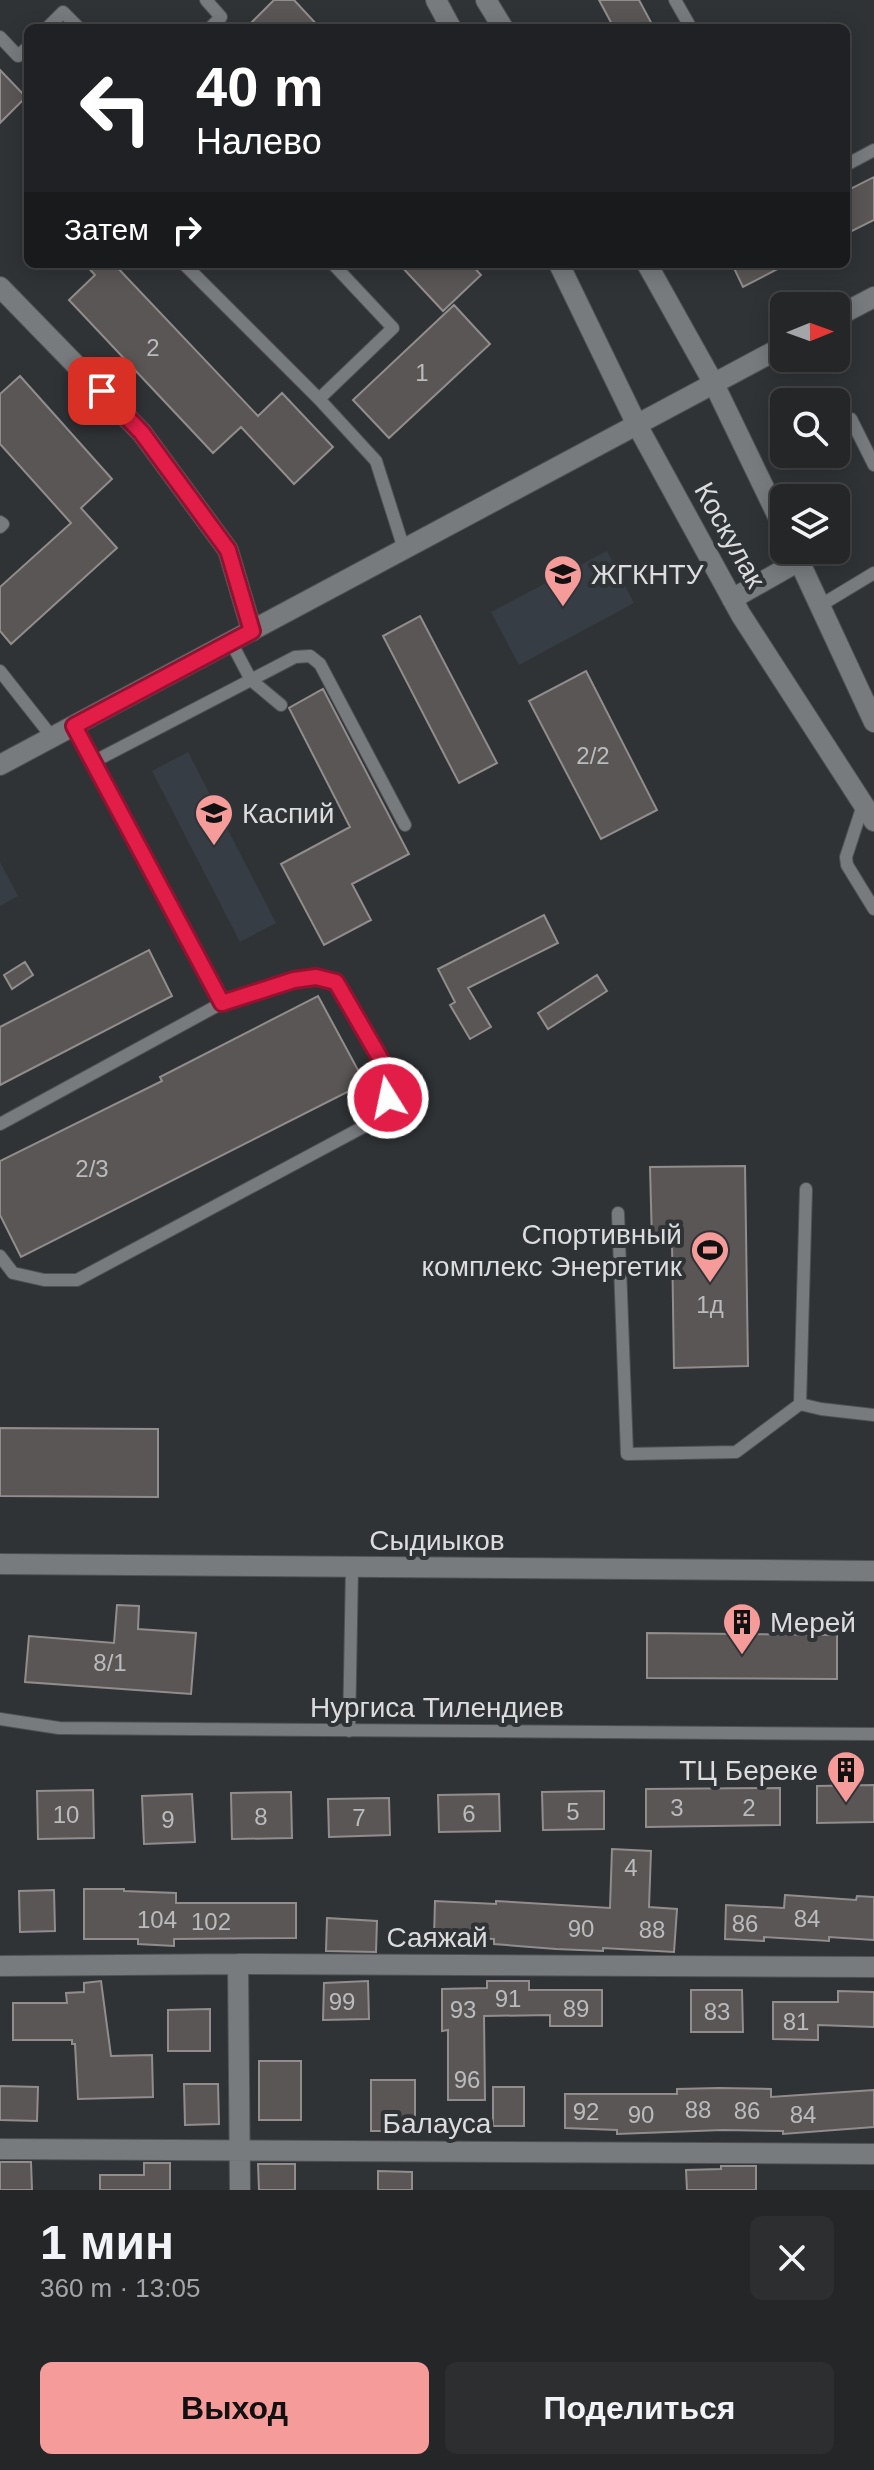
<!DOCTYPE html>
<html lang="ru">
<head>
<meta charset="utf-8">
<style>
  :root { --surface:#242628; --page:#2c2e30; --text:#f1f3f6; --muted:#a3a5a8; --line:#414345; --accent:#f59b9a }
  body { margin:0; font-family:Helvetica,sans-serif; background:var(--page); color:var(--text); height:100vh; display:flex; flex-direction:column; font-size:30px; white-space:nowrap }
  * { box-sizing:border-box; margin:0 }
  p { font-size:26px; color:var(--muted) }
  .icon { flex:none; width:44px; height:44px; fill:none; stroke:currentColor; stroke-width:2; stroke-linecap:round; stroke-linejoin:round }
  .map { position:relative; height:2190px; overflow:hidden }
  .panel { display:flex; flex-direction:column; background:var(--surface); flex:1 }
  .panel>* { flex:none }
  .banner { position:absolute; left:24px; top:24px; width:826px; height:244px; border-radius:12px; box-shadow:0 4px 20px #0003,0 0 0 2px var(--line); background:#202124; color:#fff; overflow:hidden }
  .needle { width:52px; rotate:89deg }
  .controls { position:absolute; left:770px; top:292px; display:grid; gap:16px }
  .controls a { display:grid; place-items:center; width:80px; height:80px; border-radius:12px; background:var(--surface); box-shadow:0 4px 20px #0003,0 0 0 2px var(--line); font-size:40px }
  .pin { position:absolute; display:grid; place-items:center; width:68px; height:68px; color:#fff; margin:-34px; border-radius:16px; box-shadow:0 4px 12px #0006 }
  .me { position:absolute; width:88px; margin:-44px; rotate:350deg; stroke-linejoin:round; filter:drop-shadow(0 0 6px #0008) }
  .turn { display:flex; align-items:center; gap:28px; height:168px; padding:0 40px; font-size:36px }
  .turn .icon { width:104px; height:104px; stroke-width:2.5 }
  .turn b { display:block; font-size:56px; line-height:68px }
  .then { display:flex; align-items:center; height:76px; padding:0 40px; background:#0003; gap:16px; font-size:30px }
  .round { display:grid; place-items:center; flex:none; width:84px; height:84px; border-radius:12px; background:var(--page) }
  .overview { display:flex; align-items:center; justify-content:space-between; height:136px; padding:0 40px }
  h1 { font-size:48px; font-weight:600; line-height:60px }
  .cta { display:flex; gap:16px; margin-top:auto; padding:16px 40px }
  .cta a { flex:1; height:92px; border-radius:12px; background:var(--accent); color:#111; font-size:32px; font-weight:600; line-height:92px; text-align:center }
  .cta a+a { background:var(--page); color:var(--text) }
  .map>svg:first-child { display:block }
</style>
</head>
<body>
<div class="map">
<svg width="874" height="2190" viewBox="0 0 874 2190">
  <rect width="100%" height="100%" fill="#303336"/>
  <path fill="#363d45" d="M607,551L634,603L519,665L491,612Z
    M188,752L276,923L240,942L152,771Z
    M0,862L18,896L0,906Z"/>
  <path fill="#5a5655" stroke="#928d8d" stroke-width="2" d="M274,0H294L320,28H246Z
    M599,0H639L654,28H614Z
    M0,70L26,97L0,123Z
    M874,177V220L846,234V191Z
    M85,264H114L258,416L282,393L333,447L294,484L241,427L213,453L69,300L95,275Z
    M399,264H471L481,275L443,311Z
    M732,264H787L743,287Z
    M454,305L490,344L389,438L353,400Z
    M20,376L112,479L81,508L117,548L11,644L0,631V587L71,523L0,444V394Z
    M420,616L497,763L459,783L383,636Z
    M586,671L657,810L601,839L529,701Z
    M323,689L409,854L352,884L371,920L324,945L281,864L350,827L289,708Z
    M544,915L558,943L468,988L491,1027L470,1039L450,1005L455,1002L438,969Z
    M149,950L172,996L0,1085V1027Z
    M25,962L33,975L12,989L4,975Z
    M597,975L607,991L548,1029L538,1013Z
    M318,996L365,1083L21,1257L0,1215V1161L162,1081L160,1077Z
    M745,1166L748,1366L674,1368L672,1242H652L650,1167Z
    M0,1428L158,1429V1497L0,1496Z
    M117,1605L139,1606L138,1629L196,1633L191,1694L25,1682L29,1636L114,1643Z
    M647,1633L837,1635V1679L647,1678Z
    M874,1785V1822L817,1823V1786Z
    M780,1788V1825L646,1827V1789Z
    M93,1790L94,1838L38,1839L37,1791Z
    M604,1791V1829L543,1830L542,1792Z
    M291,1792L292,1838L232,1839L231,1793Z
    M192,1794L195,1842L144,1844L142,1796Z
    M499,1794L500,1831L439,1832L438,1795Z
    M389,1798L390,1835L329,1837L328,1799Z
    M612,1849L651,1851L649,1907L677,1909L674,1952L603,1948V1951L556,1949L494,1944V1939L434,1937L435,1901L496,1904V1901L610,1908Z
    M84,1889H124V1891L176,1893V1903H296V1938L174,1939V1946L138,1944V1939H84Z
    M54,1890L55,1931L20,1932L19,1891Z
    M785,1895L856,1900L857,1896L874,1897V1940L829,1937V1941L764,1937V1941L725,1939L726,1905L784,1908Z
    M327,1918L377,1921L376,1952L326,1951Z
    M101,1981L111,2056L152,2055L153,2097L78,2099L75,2044H72V2040H13V2003H67L66,1993L84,1992V1983Z
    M368,1981L369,2019L323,2020L324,1983Z
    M487,1981H529V1990H602V2026H550V2015L484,2016L485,2100H448V2030L442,2031V1989L487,1988Z
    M691,1990H742L743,2032H691Z
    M838,1991L874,1992V2027L818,2025V2040L773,2039V2002H838Z
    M210,2009V2051H168V2010Z
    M259,2061H301V2120H259Z
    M371,2080H415V2131H371Z
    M184,2084H218L219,2124L185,2125Z
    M0,2086L38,2087L37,2121L0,2120Z
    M493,2087H524V2126H493Z
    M719,2088L771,2089V2097L874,2090V2127L783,2134V2131L723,2130L617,2134V2130L565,2128V2094H677V2089Z
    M0,2162H31L32,2190H0Z
    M144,2163H170V2190H100V2175H144Z
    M258,2164H295V2190H259Z
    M721,2166H756V2190H687L686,2170L721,2169Z
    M378,2171L412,2172V2190H378Z"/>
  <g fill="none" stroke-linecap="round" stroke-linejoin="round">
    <defs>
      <path id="service" d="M206,0L221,17L210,28
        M675,0L691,28
        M47,28L63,12L79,28
        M0,37L18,56L28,47
        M846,165L874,150
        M184,264L319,399L393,328L333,264
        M319,399L376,461L404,549
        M851,419L874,465
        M0,522L3,524L0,527
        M821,605L874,573
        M231,642L251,680L281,705
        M0,671L52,737
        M74,726L222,1003
        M93,762L295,657L310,656L320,664L405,825
        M863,805L846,857L847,865L874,909
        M0,1124L222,1003L294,980L316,977L336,982L391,1077L388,1098L378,1119L77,1280H44L13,1273L0,1256
        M806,1189L800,1404L821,1409L874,1415
        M618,1213L627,1454L736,1452L800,1404
        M0,1719L59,1728L874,1734
        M349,1731L352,1567"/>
      <path id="minor" d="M0,287L142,433L228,550L252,631
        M238,1964L240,2190
        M0,1966L238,1964L874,1967
        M0,2149L874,2154"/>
      <path id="tertiary" d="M436,0L451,28
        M486,0L503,28
        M559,264L637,425L741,615L874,821
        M647,264L714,384L784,529
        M836,317L874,297
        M794,550L874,722
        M732,599L799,561
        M0,765L784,346
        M0,1564L874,1571"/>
    </defs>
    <use href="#service" stroke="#4f5153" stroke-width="14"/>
    <use href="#minor" stroke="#4f5153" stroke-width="22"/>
    <use href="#tertiary" stroke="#4f5153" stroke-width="22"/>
    <use href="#service" stroke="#787b7e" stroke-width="12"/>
    <use href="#minor" stroke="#787b7e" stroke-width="20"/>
    <use href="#tertiary" stroke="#787b7e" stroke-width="20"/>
  </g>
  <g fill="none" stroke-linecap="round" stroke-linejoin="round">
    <defs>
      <path id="route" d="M102,391L142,433L228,550L252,631L74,726L222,1003L294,980L316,977L336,982L391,1077L388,1098"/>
    </defs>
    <use href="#route" stroke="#92132f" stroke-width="20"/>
    <use href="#route" stroke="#e11d48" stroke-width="14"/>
  </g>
  <defs>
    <symbol id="university-pin" viewBox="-11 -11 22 30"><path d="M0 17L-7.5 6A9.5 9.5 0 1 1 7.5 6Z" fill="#f59b9a" stroke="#303336"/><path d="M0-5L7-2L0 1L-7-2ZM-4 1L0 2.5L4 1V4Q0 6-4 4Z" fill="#111"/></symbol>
    <symbol id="stadium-pin" viewBox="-11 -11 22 30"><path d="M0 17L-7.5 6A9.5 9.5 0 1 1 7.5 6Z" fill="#f59b9a" stroke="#303336"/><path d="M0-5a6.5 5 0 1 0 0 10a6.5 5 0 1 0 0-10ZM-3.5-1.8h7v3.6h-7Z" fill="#111"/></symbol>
    <symbol id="building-pin" viewBox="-11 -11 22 30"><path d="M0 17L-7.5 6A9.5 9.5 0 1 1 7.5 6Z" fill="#f59b9a" stroke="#303336"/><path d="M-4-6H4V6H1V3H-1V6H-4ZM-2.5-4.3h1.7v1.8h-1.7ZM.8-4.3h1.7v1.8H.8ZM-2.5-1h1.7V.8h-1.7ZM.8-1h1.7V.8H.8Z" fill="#111"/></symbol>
  </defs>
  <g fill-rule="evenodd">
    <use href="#university-pin" x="541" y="552" width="44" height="60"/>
    <use href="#university-pin" x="192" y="791" width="44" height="60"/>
    <use href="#stadium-pin" x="688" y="1228" width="44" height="60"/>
    <use href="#building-pin" x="720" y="1600" width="44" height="60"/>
    <use href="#building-pin" x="824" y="1748" width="44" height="60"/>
  </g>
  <g text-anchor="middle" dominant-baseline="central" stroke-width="8" stroke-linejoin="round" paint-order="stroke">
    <g font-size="24" fill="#bbbabc">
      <text x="153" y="347">2</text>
      <text x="422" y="372">1</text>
      <text x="593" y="755">2/2</text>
      <text x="92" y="1168">2/3</text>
      <text x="710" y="1304">1д</text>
      <text x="110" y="1662">8/1</text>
      <text x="677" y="1807">3</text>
      <text x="749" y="1807">2</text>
      <text x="573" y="1811">5</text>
      <text x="469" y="1813">6</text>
      <text x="66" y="1814">10</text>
      <text x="261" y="1816">8</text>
      <text x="359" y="1817">7</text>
      <text x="168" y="1819">9</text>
      <text x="631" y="1867">4</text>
      <text x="807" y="1918">84</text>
      <text x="157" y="1919">104</text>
      <text x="211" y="1921">102</text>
      <text x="745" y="1923">86</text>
      <text x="581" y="1928">90</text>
      <text x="652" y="1929">88</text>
      <text x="508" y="1998">91</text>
      <text x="342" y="2001">99</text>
      <text x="576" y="2008">89</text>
      <text x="463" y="2009">93</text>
      <text x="717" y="2011">83</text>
      <text x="796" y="2021">81</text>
      <text x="467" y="2079">96</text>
      <text x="698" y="2109">88</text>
      <text x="747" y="2110">86</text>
      <text x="586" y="2111">92</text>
      <text x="641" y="2114">90</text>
      <text x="803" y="2114">84</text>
    </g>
    <g font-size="28" fill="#dbdcde" stroke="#303336">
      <text transform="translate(730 535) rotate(61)">Коскулак</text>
      <text x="437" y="1540">Сыдиыков</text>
      <text x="437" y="1707">Нургиса Тилендиев</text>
      <text x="437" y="1937">Саяжай</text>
      <text x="437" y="2123">Балауса</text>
    </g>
    <g font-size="28" fill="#dbdcde" stroke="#303336" text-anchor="start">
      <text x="591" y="574">ЖГКНТУ</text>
      <text x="242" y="813">Каспий</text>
      <text x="682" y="1234" text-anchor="end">Спортивный<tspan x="682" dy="32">комплекс Энергетик</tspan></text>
      <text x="770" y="1622">Мерей</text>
      <text x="818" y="1770" text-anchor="end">ТЦ Береке</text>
    </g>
  </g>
</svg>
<div class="controls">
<a><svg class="needle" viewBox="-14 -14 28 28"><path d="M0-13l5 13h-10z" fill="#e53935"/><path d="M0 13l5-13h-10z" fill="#a3a5a8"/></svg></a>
<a><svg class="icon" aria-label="search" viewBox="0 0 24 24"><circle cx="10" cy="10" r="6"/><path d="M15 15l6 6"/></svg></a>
<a><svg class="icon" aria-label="layers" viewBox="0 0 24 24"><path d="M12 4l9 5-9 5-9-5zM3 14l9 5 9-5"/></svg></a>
</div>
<div class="pin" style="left:102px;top:391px;background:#d93025"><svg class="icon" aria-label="arrive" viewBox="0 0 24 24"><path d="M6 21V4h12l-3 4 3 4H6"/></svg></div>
<svg class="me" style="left:388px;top:1098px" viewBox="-20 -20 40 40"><circle r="17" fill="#e11d48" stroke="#fff" stroke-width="3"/><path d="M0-11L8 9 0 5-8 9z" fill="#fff"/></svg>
<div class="banner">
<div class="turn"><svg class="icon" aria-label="left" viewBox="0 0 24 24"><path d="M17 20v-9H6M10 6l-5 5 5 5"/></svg><div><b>40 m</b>Налево</div></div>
<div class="then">Затем<svg class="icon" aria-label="right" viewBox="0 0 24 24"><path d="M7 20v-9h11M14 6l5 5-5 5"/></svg></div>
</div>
</div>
<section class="panel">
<div class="overview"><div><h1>1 мин</h1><p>360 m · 13:05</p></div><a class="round"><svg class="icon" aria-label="close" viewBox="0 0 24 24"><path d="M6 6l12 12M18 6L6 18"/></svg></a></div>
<div class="cta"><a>Выход</a><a>Поделиться</a></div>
</section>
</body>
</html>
